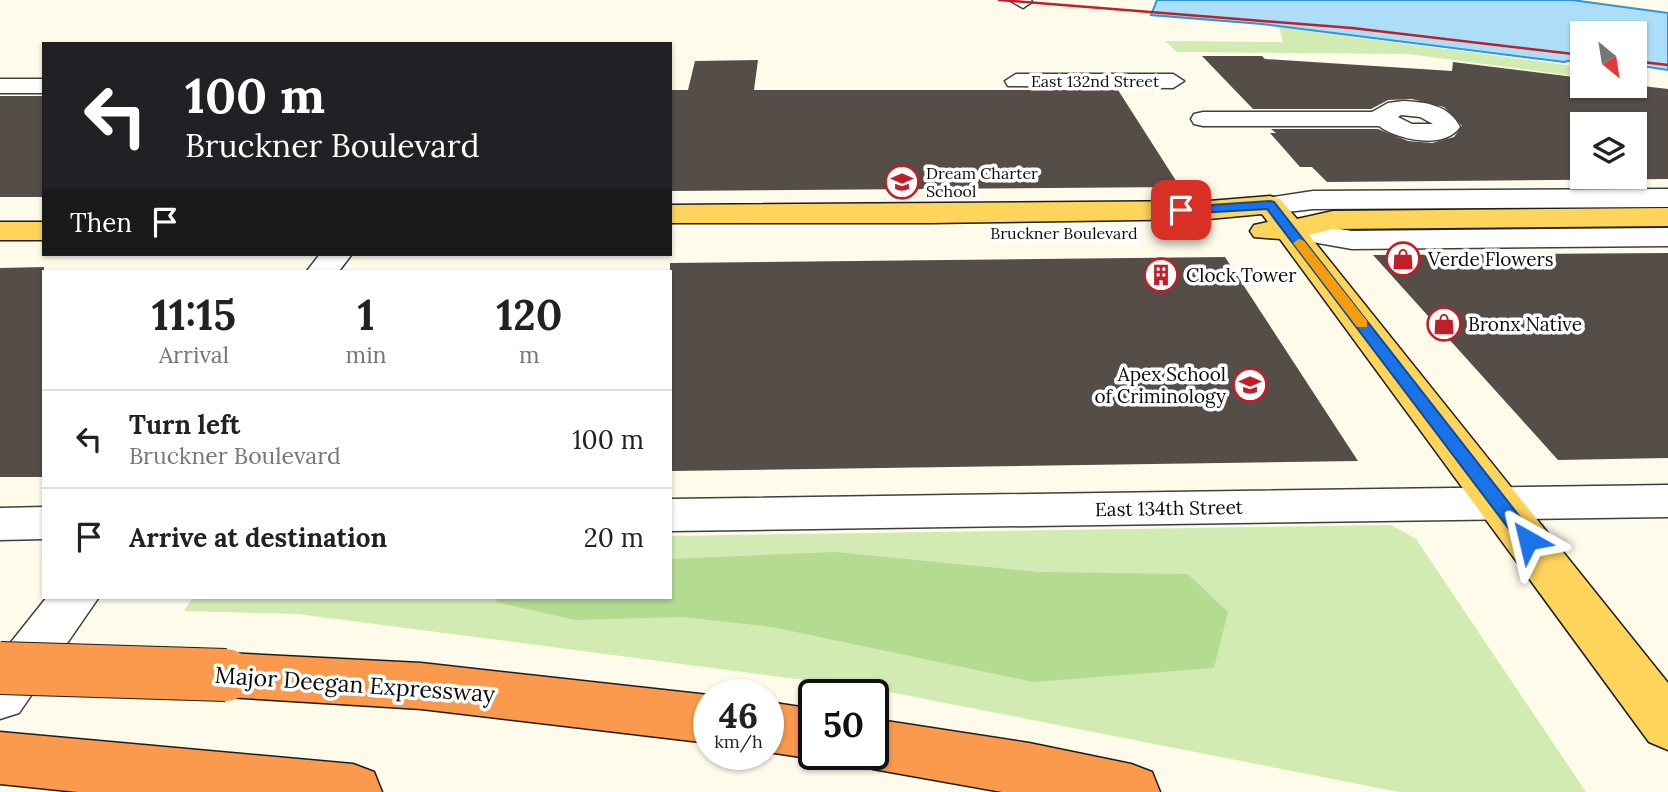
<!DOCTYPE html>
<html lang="en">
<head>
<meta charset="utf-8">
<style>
  :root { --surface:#fff; --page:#f2f2f2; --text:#222; --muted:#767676; --line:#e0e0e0 }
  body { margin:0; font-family:Lora,serif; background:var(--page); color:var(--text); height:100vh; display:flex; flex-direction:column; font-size:26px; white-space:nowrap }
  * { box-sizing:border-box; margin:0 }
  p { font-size:23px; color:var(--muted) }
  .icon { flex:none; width:38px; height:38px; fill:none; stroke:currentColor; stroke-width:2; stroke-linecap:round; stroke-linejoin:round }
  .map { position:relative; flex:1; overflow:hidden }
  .side { position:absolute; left:42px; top:270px; width:630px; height:329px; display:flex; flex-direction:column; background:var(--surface); border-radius:0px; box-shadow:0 2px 5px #0004 }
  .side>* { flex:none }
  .banner { position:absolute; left:42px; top:42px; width:630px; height:214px; border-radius:0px; box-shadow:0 2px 5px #0004; background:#202124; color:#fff; overflow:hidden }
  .needle { width:46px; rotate:150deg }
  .controls { position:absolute; left:1570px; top:21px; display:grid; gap:14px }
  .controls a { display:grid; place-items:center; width:77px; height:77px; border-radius:0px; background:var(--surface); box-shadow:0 2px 5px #0004; font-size:35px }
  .speed { position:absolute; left:693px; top:679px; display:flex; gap:14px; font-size:35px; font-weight:700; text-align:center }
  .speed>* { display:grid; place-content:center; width:91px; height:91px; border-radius:50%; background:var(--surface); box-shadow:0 2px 5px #0004; line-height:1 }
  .speed small { font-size:18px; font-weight:400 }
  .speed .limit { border:4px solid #111; border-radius:10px; background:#fff; color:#111 }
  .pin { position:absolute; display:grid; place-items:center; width:60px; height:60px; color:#fff; margin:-30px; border-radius:14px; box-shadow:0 4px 10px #0006 }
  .me { position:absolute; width:77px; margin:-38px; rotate:323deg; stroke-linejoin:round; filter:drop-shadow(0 0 5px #0008) }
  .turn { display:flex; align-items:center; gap:24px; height:147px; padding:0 28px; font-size:32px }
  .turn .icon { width:91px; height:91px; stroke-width:2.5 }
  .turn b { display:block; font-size:49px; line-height:60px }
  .then { display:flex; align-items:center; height:66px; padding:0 28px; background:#0003; gap:14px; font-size:26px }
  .eta { display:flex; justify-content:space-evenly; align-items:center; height:119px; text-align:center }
  .eta b { font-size:42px; font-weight:800; line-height:49px }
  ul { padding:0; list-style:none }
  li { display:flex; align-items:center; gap:21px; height:98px; padding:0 28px; border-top:2px solid var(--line) }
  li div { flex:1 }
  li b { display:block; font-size:26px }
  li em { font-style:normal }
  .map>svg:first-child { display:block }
</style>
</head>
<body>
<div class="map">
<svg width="1668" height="792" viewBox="0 0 1668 792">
  <rect width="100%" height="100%" fill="#fffbeb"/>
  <path fill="#d1ebb3" d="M1279,27L1582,67V77L1408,54L1177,52L1165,41L1283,42Z
    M1391,525L1416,539L1586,792H1399L874,689L298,614L184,611L193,597H670V536Z"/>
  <path fill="#b4dc91" d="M835,552L1039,572L1188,574L1228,612L1214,668L1034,682L772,627L682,617L575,620L496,602L497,597H670V559Z"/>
  <path fill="#addef9" stroke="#3095d3" stroke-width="2" d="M1157,0H1572L1668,13V70L1635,65L1634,33H1582V58L1564,62L1262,24L1151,15Z"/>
  <path fill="#554d48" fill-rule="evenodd" d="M1202,56H1262L1265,59L1452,71L1453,62L1582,78V86L1634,85L1668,89V179L1327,182L1312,167H1300L1270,133H1276L1271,129H1378L1408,141L1432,143L1454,137L1462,126L1444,107L1412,99L1388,100L1371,109H1253ZM1582,124H1634V177H1582Z
    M758,60L754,90H1118L1180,187L670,191V90H688L695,61Z
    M0,96H44V197H0Z
    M1668,253V458L1558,460L1373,255Z
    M1225,257L1358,461L670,471V263Z
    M44,267V477H0V268Z"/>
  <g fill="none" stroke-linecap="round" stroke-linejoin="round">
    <defs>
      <path id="minor" d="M1009,0H1031L1032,2L1023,8Z
        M1016,74H1173L1184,81L1173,88L1008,86L1005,81Z
        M0,79H44V93H0Z
        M1403,101C1426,102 1449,105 1460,127C1444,150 1398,140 1379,126H1203L1194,124L1191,119L1194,114L1203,112H1372L1388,103ZM1401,115L1420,117L1433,124H1412L1398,117Z
        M1668,189V207L1313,209L1270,214L1260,211L1256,205L1260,199L1313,191Z
        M1289,221L1352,231L1668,228V246L1352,249L1278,236L1274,230L1278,224Z
        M320,254H352L339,271H307Z
        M1668,485V517L670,531V499Z
        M44,507V539L0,540V508Z
        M47,597H99L19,713L0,719V656Z"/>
      <path id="major" d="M1270,196L1280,199L1297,219L1333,211L1668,208V226L1333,229L1309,235L1668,683V750L1649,742L1280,239L1254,237L1250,231L1254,225L1268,222L1262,214L1209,219L931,223H670V205L1209,201Z
        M0,222H44V240H0Z"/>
      <path id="highway" d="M226,653L421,663L709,695V743L421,709L226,697L207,691L200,675L207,659Z
        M768,702L814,709V754H827L814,759L768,752Z
        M873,719L1029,743L1131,764L1152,772L1160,792H1002L873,769L853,762L850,754H873Z
        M0,732L353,764L374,772L382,792H78L0,784Z"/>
    </defs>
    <use href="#minor" stroke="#3f3f3f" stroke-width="3"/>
    <use href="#major" stroke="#1d1d1d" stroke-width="3"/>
    <use href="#highway" stroke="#1d1d1d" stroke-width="3"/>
    <use href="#minor" fill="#fff" fill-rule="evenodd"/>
    <use href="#major" fill="#ffd45b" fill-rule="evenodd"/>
    <use href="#highway" fill="#fb994c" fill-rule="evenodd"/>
    <path stroke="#c21e28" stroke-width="2.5" d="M999,0L1352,28L1582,55
      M1634,61L1668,65"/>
    <defs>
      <path id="highway-bridge" d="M0,668L226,675"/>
    </defs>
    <use href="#highway-bridge" stroke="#1d1d1d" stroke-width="54" stroke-linecap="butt"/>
    <use href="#highway-bridge" stroke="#fb994c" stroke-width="52"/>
  </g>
  <path fill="#1a73e8" stroke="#114b97" stroke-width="2" d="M1270,201L1274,202L1534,535L1537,540L1534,545H1521L1267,209L1181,214L1175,210L1181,207Z"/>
  <path fill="#f59e0b" d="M1299,239L1304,241L1367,321V327H1357L1293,243Z"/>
  <defs>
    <symbol id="school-ring" viewBox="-11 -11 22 22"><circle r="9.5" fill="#fff" stroke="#c21e28" stroke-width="1.5"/><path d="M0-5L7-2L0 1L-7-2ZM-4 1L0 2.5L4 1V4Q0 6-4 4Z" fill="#c21e28"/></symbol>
    <symbol id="shop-ring" viewBox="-11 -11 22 22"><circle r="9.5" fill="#fff" stroke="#c21e28" stroke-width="1.5"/><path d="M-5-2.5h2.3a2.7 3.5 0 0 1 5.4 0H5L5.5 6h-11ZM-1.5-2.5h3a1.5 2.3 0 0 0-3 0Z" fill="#c21e28"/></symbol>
    <symbol id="building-ring" viewBox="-11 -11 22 22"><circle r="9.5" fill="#fff" stroke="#c21e28" stroke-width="1.5"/><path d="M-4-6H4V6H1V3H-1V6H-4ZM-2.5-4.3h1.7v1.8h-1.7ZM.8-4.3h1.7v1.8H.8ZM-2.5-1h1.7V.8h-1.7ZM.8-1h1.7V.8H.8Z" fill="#c21e28"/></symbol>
  </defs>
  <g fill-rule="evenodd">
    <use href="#school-ring" x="883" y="163" width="38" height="38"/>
    <use href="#shop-ring" x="1384" y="240" width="38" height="38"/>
    <use href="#building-ring" x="1142" y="256" width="38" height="38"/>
    <use href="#shop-ring" x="1425" y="305" width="38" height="38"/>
    <use href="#school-ring" x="1231" y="366" width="38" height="38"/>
  </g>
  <g text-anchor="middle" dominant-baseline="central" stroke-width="7" stroke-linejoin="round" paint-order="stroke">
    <g font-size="16" fill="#0c0c0c" stroke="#fff">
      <text x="1095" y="81">East 132nd Street</text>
      <text x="1064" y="233">Bruckner Boulevard</text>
    </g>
    <g font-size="16" fill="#0c0c0c" stroke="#fff" text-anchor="start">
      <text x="926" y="173">Dream Charter<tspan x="926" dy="18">School</tspan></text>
    </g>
    <g font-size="19" fill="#0c0c0c" stroke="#fff" text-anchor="start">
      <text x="1428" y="259">Verde Flowers</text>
      <text x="1186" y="275">Clock Tower</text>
      <text x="1468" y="324">Bronx Native</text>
      <text x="1226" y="374" text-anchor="end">Apex School<tspan x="1226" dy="22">of Criminology</tspan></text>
    </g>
    <g font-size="19" fill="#0c0c0c" stroke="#fff">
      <text transform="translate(1169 508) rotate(-1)">East 134th Street</text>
    </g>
    <g font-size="23" fill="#0c0c0c" stroke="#fff">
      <text transform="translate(355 684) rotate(4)">Major Deegan Expressway</text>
    </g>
  </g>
</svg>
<div class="controls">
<a><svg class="needle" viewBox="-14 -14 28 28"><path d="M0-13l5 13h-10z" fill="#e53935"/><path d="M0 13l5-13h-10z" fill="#767676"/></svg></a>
<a><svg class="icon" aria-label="layers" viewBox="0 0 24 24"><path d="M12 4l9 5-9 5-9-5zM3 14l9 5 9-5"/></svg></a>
</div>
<div class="speed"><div>46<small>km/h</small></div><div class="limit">50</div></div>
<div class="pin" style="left:1181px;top:210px;background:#d93025"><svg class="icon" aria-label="arrive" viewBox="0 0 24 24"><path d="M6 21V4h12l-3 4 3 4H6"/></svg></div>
<svg class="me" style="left:1528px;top:540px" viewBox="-20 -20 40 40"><path d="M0-17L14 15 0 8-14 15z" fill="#1a73e8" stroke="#fff" stroke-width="4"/></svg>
<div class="banner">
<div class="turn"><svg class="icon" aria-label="left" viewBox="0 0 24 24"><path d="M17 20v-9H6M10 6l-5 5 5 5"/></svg><div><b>100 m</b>Bruckner Boulevard</div></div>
<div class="then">Then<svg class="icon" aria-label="arrive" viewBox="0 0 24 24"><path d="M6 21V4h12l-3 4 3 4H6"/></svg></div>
</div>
<section class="side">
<div class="eta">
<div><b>11:15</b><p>Arrival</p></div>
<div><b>1</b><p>min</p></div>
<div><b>120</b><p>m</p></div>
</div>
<ul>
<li><svg class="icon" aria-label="left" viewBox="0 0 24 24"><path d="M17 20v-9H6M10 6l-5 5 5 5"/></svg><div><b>Turn left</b><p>Bruckner Boulevard</p></div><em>100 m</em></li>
<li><svg class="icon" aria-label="arrive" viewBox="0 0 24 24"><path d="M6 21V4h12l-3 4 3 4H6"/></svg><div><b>Arrive at destination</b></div><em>20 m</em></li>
</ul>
</section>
</div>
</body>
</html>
